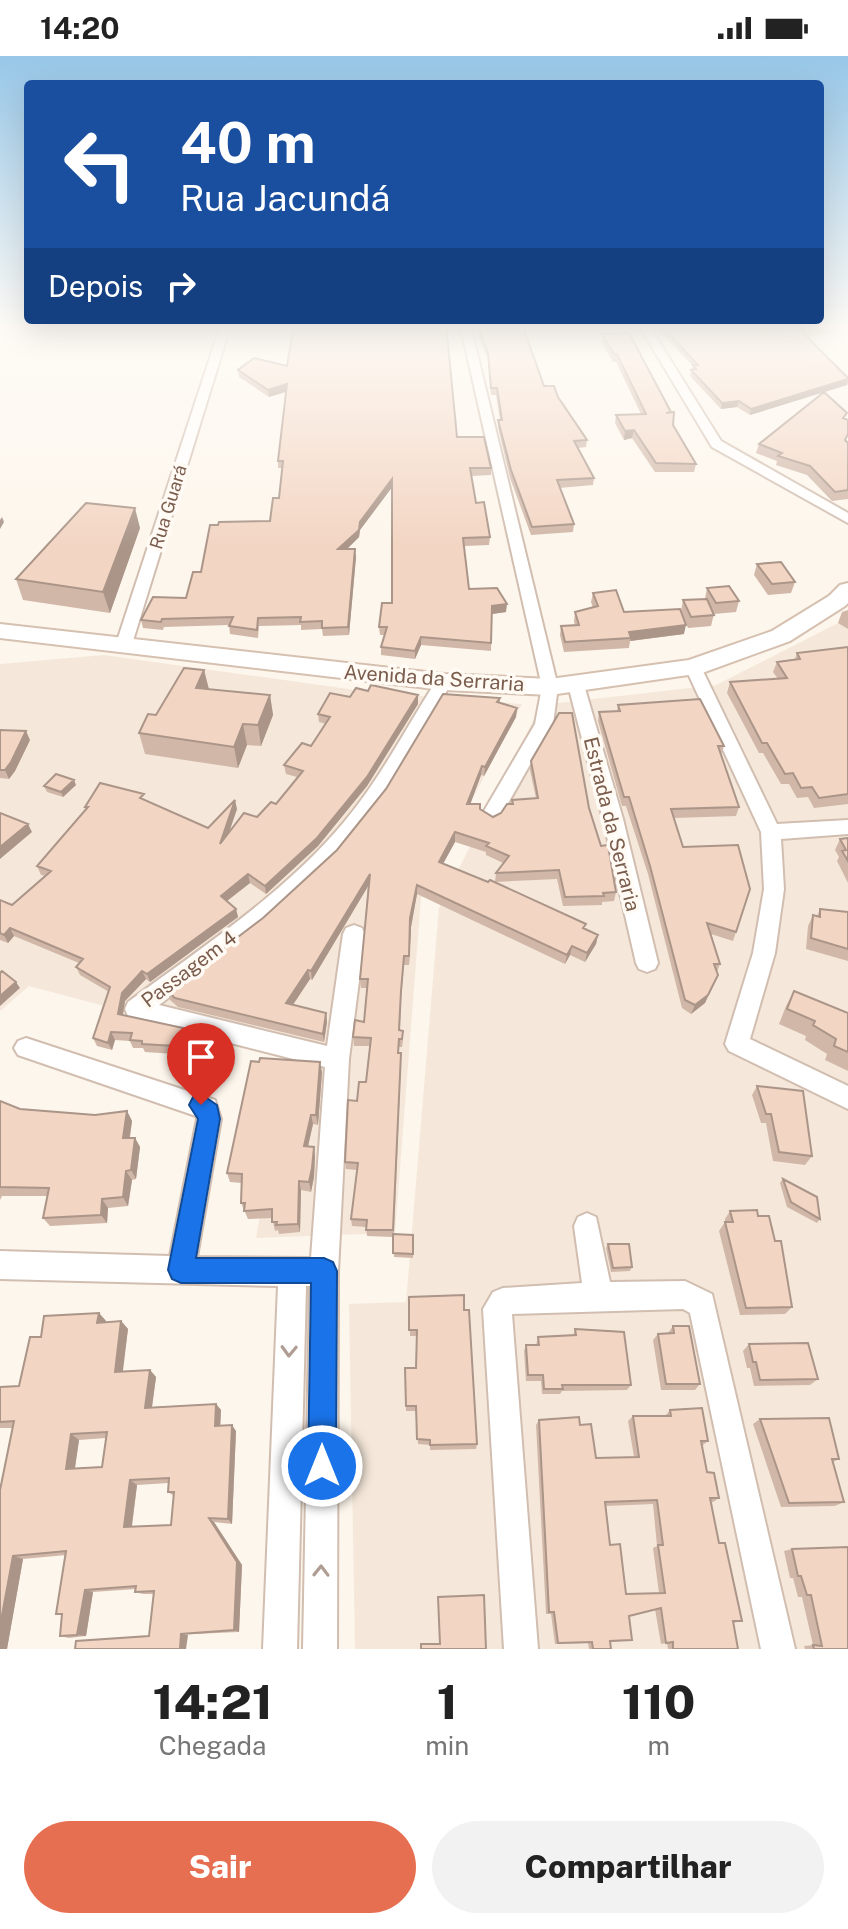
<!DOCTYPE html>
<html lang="pt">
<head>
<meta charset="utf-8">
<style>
  :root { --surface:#fff; --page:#f2f2f2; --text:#222; --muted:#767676; --accent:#e76f51 }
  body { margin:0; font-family:"Public Sans",sans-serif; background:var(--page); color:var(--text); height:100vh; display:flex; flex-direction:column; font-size:30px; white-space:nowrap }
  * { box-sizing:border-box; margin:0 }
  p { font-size:26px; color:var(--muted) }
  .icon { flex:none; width:44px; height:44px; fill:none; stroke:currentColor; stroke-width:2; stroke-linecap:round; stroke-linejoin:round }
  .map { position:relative; height:1593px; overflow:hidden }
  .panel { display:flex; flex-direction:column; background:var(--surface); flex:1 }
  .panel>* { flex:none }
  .guide { position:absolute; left:24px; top:24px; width:800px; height:244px; border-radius:8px; box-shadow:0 8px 32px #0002; background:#1a4fa0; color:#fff; overflow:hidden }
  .pin { position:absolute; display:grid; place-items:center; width:68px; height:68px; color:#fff; margin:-82px -34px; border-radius:50% 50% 50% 0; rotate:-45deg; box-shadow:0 0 8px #0007 }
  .pin .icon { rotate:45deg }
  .me { position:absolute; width:88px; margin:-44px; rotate:0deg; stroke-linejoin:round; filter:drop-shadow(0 0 6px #0008) }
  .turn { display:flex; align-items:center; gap:28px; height:168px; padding:0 24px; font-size:36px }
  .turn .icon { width:104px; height:104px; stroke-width:2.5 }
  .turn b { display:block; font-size:56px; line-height:68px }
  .then { display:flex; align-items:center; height:76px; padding:0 24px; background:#0003; gap:16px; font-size:30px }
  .eta { display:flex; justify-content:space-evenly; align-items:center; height:136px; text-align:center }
  .eta b { font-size:48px; font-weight:800; line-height:56px }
  .cta { display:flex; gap:16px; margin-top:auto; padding:16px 24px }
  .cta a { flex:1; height:92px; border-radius:48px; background:var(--accent); color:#fff; font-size:32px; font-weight:800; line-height:92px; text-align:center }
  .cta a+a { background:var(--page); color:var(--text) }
  .status { display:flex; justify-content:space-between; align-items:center; height:56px; padding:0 40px; background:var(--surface); direction:ltr }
  .status svg { height:22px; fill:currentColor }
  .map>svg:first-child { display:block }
</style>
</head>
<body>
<div class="status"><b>14:20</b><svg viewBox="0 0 49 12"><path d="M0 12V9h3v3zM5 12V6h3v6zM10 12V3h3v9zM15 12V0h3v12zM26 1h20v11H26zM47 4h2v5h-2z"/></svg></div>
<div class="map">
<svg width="848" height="1593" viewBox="0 0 848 1593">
  <rect width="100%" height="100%" fill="#fdf6ec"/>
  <path fill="#f5e8da" d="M848,562V1593H355L349,1248L406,1246L439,852L541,649L716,629Z
    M104,599L370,636L522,648L421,842L395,1177L256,1182L288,999L29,930L0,955V608Z"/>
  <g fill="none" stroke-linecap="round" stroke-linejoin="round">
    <defs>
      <path id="minor" d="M221,268H231L132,588L124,593L118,592L116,588Z
        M460,268H470L558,631L553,668L498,765L491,767L481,760L535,668L542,631Z
        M638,268H648L721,385L848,457V467L712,391Z
        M693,606L701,611L777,768L848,764V778L781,783L784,833L775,897L750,983L848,1030V1053L729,995L725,988L753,897L764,833L761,776L685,611Z
        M444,621L452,626C422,676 395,730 357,776C302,845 228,896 159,949L327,990L343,878L346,872L354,869L362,872L365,878L349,1003L338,1215L337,1593H303L310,1230H306L297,1593H263L278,1230L0,1223V1195L170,1200L197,1063L196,1060L18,999L14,992L18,985L26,982L215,1044L221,1063L197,1201L311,1202L325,1011L136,963L128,960L125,953L128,946C202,891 284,838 344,766C381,722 407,670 438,622Z
        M576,624L584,629L623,763L658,907L655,913L647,916L639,913L636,907L603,763L568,629Z
        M587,1157L596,1161L610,1226L685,1225L712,1238L795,1593H761L690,1257L683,1253L512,1258L538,1593H504L483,1253L493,1236L503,1232L582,1227L574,1170L578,1161Z"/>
      <path id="secondary" d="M848,527V547L845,550L790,585L702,617L550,639L444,634L0,582V568L444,618L550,623L689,604L772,575L829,540L840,529Z"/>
    </defs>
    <use href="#minor" stroke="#d1beb0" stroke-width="4"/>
    <use href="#secondary" stroke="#d6c0b0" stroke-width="4"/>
    <use href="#minor" fill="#fff" fill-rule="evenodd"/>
    <use href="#secondary" fill="#fff" fill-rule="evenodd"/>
  </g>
  <path fill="#d1b7a8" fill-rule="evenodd" d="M294,268H460L458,274H447L457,381L491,412V419L471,420L476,447L490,481L489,489L464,490L469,533L506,556L492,558L491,595L421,589L415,603L381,599V591L385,579H380L379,571L392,547V431L360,474L359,481L347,493L356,501L349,579L323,580L322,573L301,574V569L259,570L258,582L230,578L229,569L164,571L163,574L143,572L141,564L186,542L201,516L270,465L279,442L282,412H278V405L286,336L269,341L239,321L238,314L287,310Z
    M473,268H522L544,330L558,341L587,384L586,391L578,392L594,422L593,429L559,432L574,468L573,476L531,479L510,422L498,371V364H500L496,339H491L488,303Z
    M653,268H830L835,273L833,278L806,280L848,322V327L847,329L750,359L737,351L721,353L690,320L693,310Z
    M602,278L673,369L696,408L694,416H655L632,382L624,384L615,367L616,359L641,358L616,306H613L601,286Z
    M846,363V385L848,387V443L832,445L807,419L776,409L777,405L756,397L759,388Z
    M140,472L110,557L23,544L16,523Z
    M757,508L795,526L791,537L768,539L754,519Z
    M707,532L739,545L736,556L714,558L711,570L688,572L681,555L683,544L705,543Z
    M593,537L624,556L684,578L630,585L629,592L564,596L560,579L561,570L575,569L574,566L575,556L593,552L591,546Z
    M848,554V573L838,567L842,556Z
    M848,591V748L814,752L808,741L797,742L789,728H781L763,697H759L727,637L730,626L778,623L773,616L777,606L795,603L797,597Z
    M204,614L209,633L270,639L273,659L261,690L247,689L238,712L145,698L139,677Z
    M350,641L418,648L367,730L318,790L266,838L250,827L227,845L236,853L238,861L150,926L146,923L125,945L123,959L214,986L208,1006L177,1003L175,998L145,996L143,992H133L130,985L115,984L112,994L97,990L93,982L109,936L80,919L76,911L79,907L14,880L8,887L0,884V844L12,849L46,820L41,819L37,810L86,754L85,751L146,745L208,772L237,753L229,776L257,761L276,748L297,721L286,718L284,709L311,690L326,668L319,666L318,658Z
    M500,642V647L517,652L516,661L484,720L481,719L470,748L493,761L501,757L511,748L512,744L536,742L530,714L531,705L589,752L616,836L614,845L602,846V849L563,850L557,823L495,826L598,879L596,888L585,906L570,899L565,908L417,838L411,871L409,909H404L401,944L400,974L403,975V984L402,991H399V997H401V1005L394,1178L413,1179V1202L394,1201L393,1181L367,1180L366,1171L352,1170L351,1163L357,1114L346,1113L345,1106L357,1045L366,1026L370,990H354L353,981L364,966L367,932H361L360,923L368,830L312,924L310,923L293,949L326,957L327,966L324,986L178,951L170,944L167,935L263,862ZM455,786L486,796V799L503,807L496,817L495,826H488L443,808Z
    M618,649L724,690L721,699L739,751L736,760L674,762L683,791L736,876L733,885L711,878L720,908L705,947L691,958L682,952L648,818L626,750H622L598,665L599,656L617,655Z
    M0,674L30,684L15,715L9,723L0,722Z
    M76,729L63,741L47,736L44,730Z
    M848,782V827L837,805L839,801L835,794L840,783Z
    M820,853L848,856V905L806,893L808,870L813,859L817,860Z
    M794,935L848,957V1015L825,1004L827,998L805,984L806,980L779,968L786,950Z
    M322,1016L318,1069L313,1068L308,1090L315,1100L314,1121L311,1136L301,1134L300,1176L279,1178L278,1174L275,1175L272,1162L248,1163L241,1147L242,1127L230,1126L227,1117Z
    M757,1030L812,1100L805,1109L773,1105L766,1067H761L752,1039Z
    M0,1045L20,1053L95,1059L127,1055L132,1065L130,1082H135L140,1091L136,1123L132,1124L128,1150L108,1152L107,1167L50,1170L43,1162L48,1140H2L0,1144Z
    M783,1123L820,1163L817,1167L787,1151L780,1127Z
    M730,1155L758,1160L792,1251L785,1258L740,1259L719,1175L725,1166V1163Z
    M608,1188L632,1211L630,1215L611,1216L606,1192Z
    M409,1241L464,1254L477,1388L476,1393L430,1394V1389L418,1388L416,1355H406V1350L416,1312L417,1280H410Z
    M99,1257L106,1265L105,1266L121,1265L128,1273L122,1315L150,1314L156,1321L152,1351L216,1348L221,1354L220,1369L236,1375L232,1468L214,1466L242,1509L239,1576L149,1580L154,1538H143L135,1536L136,1533L93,1536L86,1580L69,1582L60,1580L62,1559L56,1558L66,1499L23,1503L7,1593L12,1372H0V1331L19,1330L41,1281ZM106,1382L102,1411L75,1412L79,1384ZM168,1427V1436L174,1440L171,1469L132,1471L137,1429Z
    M673,1270L700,1328L695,1334H661L653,1284L658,1278L668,1277Z
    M575,1273L631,1329L627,1334L562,1335L560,1338H542L541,1325H526L524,1295L526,1289H536L538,1281L573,1280Z
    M749,1288L818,1323L810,1329L754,1330L750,1312H747L743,1295Z
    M670,1354L708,1385L702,1390L707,1416L719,1442L713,1446H710L719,1487L742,1565L733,1567L738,1593H668L667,1587L661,1588L655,1553L629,1560L632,1584L610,1586L611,1593H589L588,1587L555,1588L551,1558H546L536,1369L539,1364L580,1369L596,1402L634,1401L628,1365L633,1360H665ZM653,1448L657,1490L653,1492L659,1537L626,1538L610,1489L606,1450Z
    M760,1363L839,1403L833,1406L844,1446L835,1450L781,1451L753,1368Z
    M792,1493L848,1593H805L804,1590L813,1589L802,1541H798L793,1522H790L784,1495Z"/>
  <path fill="#aa9588" d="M848,323L847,329L750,359L751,353Z
    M287,328L288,335L269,341L268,334Z
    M739,345L737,351L721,353L722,347Z
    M634,374L632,382L624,384L625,375Z
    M392,423L393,430L360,474L359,481L339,501L338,493Z
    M135,452L140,472L110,557L103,536Z
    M2,461L4,466L0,473V464Z
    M355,493L356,501L349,579L348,571Z
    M507,548L506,556L492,558V550Z
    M686,569L684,578L630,585L631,582L629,576Z
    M421,581V589L415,603V595Z
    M204,614L209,634L196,632Z
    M270,639L273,659L261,690L258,669Z
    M418,639V648L367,730L318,790L266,838L265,830Z
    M517,652L516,661L484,720L485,711Z
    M243,668L247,689L238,712L234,691Z
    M26,675L30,684L15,715L9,723L5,714Z
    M482,710L481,719L467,757V748Z
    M74,724L76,729L63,741L61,736Z
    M235,744L237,753L222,797L220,788Z
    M28,768L32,776L0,803V791Z
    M455,776V786L439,815V806Z
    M248,818L250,827L223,848L221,840Z
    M370,818V827L312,924L311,915Z
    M417,829V838L411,871L409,909L410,862Z
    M236,853L238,861L150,926L147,918Z
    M10,872L14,880L8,887L4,879Z
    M598,879L596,888L585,906L587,897Z
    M572,890L570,899L565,908L567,899Z
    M308,914L310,923L288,956L286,947Z
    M142,915L146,923L125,945L122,965L118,958L122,937Z
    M718,919L705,947L691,958L695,949Z
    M16,926L20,932L0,950V940Z
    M326,957L327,966L324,986L323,978Z
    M111,976L115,984L112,994L108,987Z
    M211,978L214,986L208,1006L206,999Z
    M320,1006L322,1016L318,1069L316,1059Z
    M127,1055L132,1065L128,1091L123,1082Z
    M311,1059L313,1068L306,1099L304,1090Z
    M135,1082L140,1091L136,1123L131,1114Z
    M314,1091L315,1100L314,1121L311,1136L309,1126Z
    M126,1115L132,1124L128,1150L123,1141Z
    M299,1125L301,1134L300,1176L298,1168Z
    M102,1143L108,1152L107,1167L101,1159Z
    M99,1257L106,1265L104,1275L97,1267Z
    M121,1265L128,1273L122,1323L115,1316Z
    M150,1314L156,1321L151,1358L145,1352Z
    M216,1348L221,1354L220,1376L215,1370Z
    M232,1369L236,1375L232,1468L228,1463Z
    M71,1378L79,1384L74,1418L66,1413Z
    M130,1424L137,1429L131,1475L124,1471Z
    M209,1462L214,1466L242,1509L239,1576L234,1574Z
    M13,1500L23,1503L7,1593H0V1570Z
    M85,1534L93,1536L86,1580L77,1579Z
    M181,1578L188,1579L186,1593H180Z"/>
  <path fill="#f3d5c3" stroke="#aa9588" stroke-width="2" fill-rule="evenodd" d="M294,268H446L457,381H484L491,412H470L476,447L484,446L490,481L463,482L469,533L497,532L507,548L492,550L491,587L421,581L415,595L381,591L387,571H379L382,547H392V423L360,466L359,474L338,493H355L348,571L322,572V565L300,566L301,561L258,562L257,574L229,570L233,561L162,563L161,566L141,564L153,541L186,542L193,516H201L210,469H218L219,466L270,465L273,442H279L283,405H278L287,328L268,334L238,314L254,302L287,310Z
    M477,268H522L544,330H554L558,341L587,384L574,385L594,422L557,424L574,468L532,471L511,414L498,364H502L497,332H491L488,297Z
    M660,268H830L835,273L800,274L848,322V323L751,353L739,345L722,347L691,314L696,313L693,309H698Z
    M629,277L671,356L666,357L674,356L673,369L696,408L656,407L634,374L625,375L616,359L646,358L617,298H614L602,278Z
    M824,336L847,357L843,362L848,364V378L845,384L848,387V434L835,436L810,410L778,400L782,397L759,388Z
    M86,447L135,452L103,536L16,523Z
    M781,506L795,526L772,528L757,508Z
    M729,530L739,545L716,547L707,532Z
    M616,534L624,556L680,553L686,569L629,576L631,582L565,586L561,570L579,569L575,556L598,550L593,537Z
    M707,543L714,559L691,561L683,544Z
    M848,591V738L819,742L812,731L801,732L793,717L785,718L767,687H762L730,626L787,622L777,606L800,603L797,597Z
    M184,612L204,614L196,632L270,639L258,669L243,668L234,691L139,677L148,658L156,659Z
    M371,629L418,639L367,721L317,782L265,830L248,818L221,840L236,853L147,918L142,915L122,937L118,958L211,978L206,999L174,995L175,990L142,988V985L130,984L132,977L111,976L108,987L93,982L110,931L76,911L83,903L10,872L4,879L0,877V844L12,849L51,815L37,810L88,751H85L100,727L144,738L140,742L208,772L235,744L220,788L244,757L257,761L271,746L276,748L303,715L284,709L302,687L311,690L330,661L318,658L330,637L350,641L356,632L368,635Z
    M443,638L500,642L497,646L517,652L485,711L482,710L467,748H480V753L493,761L501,757L507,748H513L512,744L538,742L531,705L559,657H572L589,752L601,790L608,789L616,836L603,837L604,840L565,841L559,814L496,817L509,800L486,790L489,787L455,776L439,806L488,826L490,824L586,868L583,872L598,879L587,897L572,890L567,899L417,829L410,862L409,900H404L401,935L399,974L403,975L402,983H399L398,997H401L393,1174H366L367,1164L351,1163L358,1107L345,1106L348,1044L357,1045L359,1026H366L371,982L353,981L355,964L364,966L368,923H360L370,818L311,915L308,914L286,947L326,957L323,978L175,942L167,935L263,862L337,794L386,733Z
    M700,643L724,690H718L739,751L671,753L683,791L738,789L750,833L736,876L707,867L720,908H714L718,919L708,939L695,949L685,944L650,810L629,741H624L599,656L620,655L618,649Z
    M0,674L26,675L11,706L5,714H0Z
    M56,718L74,724L61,736L44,730Z
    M0,757L28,768L0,791Z
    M848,782V805L842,795L846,794L840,783Z
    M820,853L848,856V893L811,882L813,859L820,861Z
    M2,915L16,926L0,940V917Z
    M794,935L848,957V996L834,990L836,983L813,969L815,965L787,953Z
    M260,1002L320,1006L316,1059H311L304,1090L314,1091L312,1112L309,1126L299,1125L298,1168L276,1169L277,1166H272V1153L244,1155L245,1147H241L242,1118L227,1117L251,1005L259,1006Z
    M757,1030L803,1035L812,1100L779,1096L771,1058H766Z
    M0,1045L20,1053L95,1059L127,1055L123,1082H135L131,1114L126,1115L123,1141L102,1143L101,1159L43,1162L49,1132L0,1131Z
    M783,1123L817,1141L820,1163L791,1146Z
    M757,1154L758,1160H769L775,1185H781L792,1251L746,1252L725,1166H733L730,1155Z
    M393,1178L413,1179V1198L393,1197Z
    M608,1188H629L632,1211L613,1212Z
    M464,1239V1254H469L477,1388L430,1389V1384L417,1383L416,1350H406L405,1312H416L417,1274H409V1241Z
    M99,1257L97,1267L121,1265L115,1316L150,1314L145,1352L216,1348L215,1370L232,1369L228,1463L209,1462L237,1506L234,1574L181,1578L180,1593H75L76,1585L149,1580L154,1535L135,1536L136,1530L85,1534L77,1579L60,1580L62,1558H56L66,1495L13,1500L0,1570V1434L14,1365L0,1366V1331L19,1330L30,1281H41L44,1260ZM107,1376L102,1411L66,1413L71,1378ZM169,1422L168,1436H174L171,1469L124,1471L130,1424Z
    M673,1270H689L700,1328H666L658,1278L674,1277Z
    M575,1273L624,1276L631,1329H562L563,1333H544L543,1319H528L526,1289H539L538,1281L576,1279Z
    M808,1287L818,1323L760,1324L756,1306H753L749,1288Z
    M702,1352L708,1385H701L707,1416L714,1417L719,1442H710L719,1487H725L742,1565H733L738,1593H673V1586L666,1587L661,1552L629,1560L632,1584L610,1585L611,1593H593L592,1586L558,1587L554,1556H549L539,1364L579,1361L580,1369L591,1368L596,1402L639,1401L633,1360H671L670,1354ZM657,1444L663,1489H658L665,1537L626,1538L620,1488L610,1489L605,1446Z
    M829,1362L839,1403H832L844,1446L789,1447L760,1363Z
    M848,1491V1593H814L813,1589L822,1590L811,1539H807L801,1520H798L792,1493Z
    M484,1539L486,1593H421V1588H440L438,1541Z"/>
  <defs><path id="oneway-chevron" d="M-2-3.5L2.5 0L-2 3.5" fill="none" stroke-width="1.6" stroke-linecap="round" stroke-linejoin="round" transform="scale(2)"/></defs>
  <g stroke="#af9d94">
    <use href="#oneway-chevron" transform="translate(289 1295) rotate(92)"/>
    <use href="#oneway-chevron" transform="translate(321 1515) rotate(-89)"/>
  </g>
  <linearGradient id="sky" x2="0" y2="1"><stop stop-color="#97c7e8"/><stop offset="0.55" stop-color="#fefbf6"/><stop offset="1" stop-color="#fefbf6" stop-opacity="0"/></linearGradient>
  <rect width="848" height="491" fill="url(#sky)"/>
  <path fill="#1a73e8" stroke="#114b97" stroke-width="2" d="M201,1038L217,1049L220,1063L196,1202H324L333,1206L337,1215L336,1410L332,1420L322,1424L312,1420L308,1410L311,1227H181L172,1223L168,1214L198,1063L189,1049L193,1041Z"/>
  <g text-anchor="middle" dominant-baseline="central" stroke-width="7" stroke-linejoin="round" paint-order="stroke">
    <g font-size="18" fill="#7a5c4d" stroke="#fffaf3">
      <text transform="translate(168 451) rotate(-73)">Rua Guará</text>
    </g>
    <g font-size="20" fill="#7a5c4d" stroke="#fffaf3">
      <text transform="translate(434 622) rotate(4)">Avenida da Serraria</text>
      <text transform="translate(612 768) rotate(76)">Estrada da Serraria</text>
      <text transform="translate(189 913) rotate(-37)">Passagem 4</text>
    </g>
  </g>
</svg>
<div class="pin" style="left:201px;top:1049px;background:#d93025"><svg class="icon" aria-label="arrive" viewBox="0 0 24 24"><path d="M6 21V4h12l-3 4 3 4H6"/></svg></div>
<svg class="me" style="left:322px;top:1410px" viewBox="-20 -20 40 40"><circle r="17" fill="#1a73e8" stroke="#fff" stroke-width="3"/><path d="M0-11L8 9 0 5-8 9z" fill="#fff"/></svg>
<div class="guide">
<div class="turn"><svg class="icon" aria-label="left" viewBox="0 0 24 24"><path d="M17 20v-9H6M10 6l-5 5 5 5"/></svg><div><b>40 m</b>Rua Jacundá</div></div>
<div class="then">Depois<svg class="icon" aria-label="right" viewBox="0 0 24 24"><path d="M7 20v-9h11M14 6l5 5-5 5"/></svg></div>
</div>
</div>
<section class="panel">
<div class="eta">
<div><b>14:21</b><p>Chegada</p></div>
<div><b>1</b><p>min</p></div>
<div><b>110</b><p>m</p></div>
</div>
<div class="cta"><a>Sair</a><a>Compartilhar</a></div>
</section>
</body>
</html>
